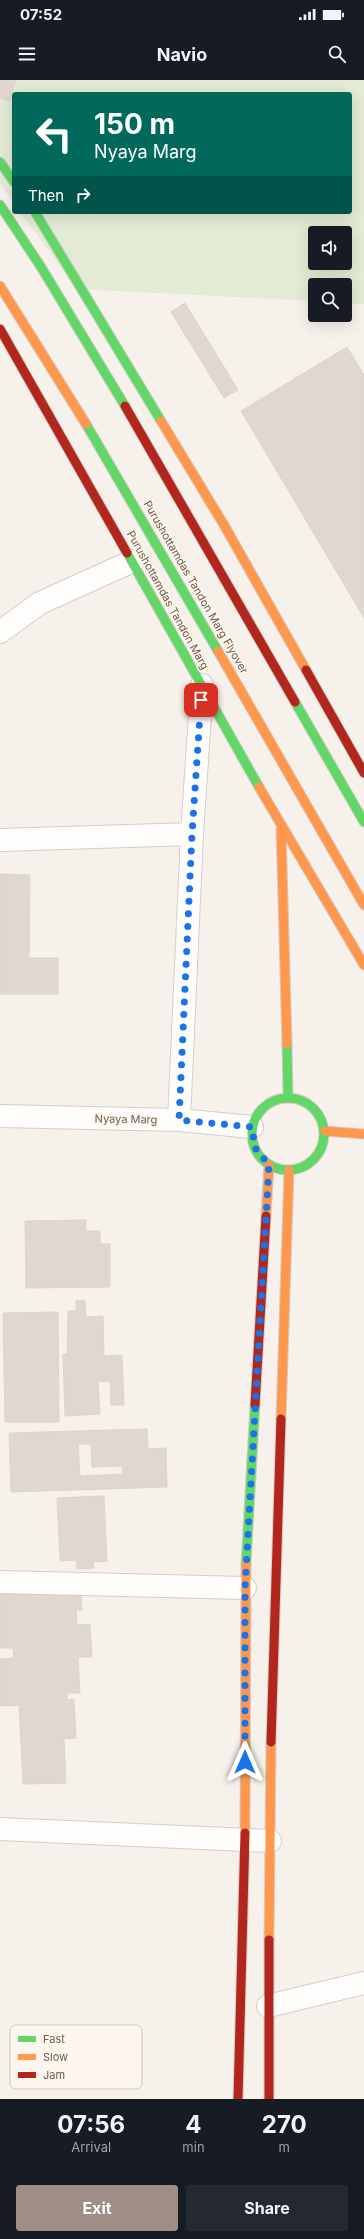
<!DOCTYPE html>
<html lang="en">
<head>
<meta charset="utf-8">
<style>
  :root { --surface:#171b24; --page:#242831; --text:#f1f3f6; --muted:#9ea1a6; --accent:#9f8e85 }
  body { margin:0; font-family:Inter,sans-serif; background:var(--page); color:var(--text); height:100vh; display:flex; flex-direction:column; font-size:15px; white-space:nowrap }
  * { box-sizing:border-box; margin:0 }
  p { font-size:13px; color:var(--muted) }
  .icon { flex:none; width:22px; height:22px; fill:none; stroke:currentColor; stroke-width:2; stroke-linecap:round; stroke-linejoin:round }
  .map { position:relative; height:2019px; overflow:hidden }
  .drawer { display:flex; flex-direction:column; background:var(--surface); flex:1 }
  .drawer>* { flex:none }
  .top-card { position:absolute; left:12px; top:12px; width:340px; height:122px; border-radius:4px; box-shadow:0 4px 16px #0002; background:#00695c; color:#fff; overflow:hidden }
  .controls { position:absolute; left:308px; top:146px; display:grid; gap:8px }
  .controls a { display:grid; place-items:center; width:44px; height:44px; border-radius:4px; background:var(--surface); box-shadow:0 4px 16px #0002; font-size:20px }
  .pin { position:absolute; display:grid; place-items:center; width:34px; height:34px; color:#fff; margin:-17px; border-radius:8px; box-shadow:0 2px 6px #0006 }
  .me { position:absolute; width:44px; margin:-22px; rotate:0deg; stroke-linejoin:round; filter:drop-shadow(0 0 3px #0008) }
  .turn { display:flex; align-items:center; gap:14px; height:84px; padding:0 16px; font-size:18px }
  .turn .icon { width:52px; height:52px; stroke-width:2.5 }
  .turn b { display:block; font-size:28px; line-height:34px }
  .then { display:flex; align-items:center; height:38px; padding:0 16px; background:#0003; gap:8px; font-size:15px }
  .eta { display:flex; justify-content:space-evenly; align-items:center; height:68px; text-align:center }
  .eta b { font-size:24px; font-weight:700; line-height:28px }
  .action { display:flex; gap:8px; margin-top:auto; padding:8px 16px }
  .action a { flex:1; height:46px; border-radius:4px; background:var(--accent); color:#fff; font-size:16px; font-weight:700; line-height:46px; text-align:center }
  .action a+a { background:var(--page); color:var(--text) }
  .status { display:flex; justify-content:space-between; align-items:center; height:28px; padding:0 20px; background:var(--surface); direction:ltr }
  .status svg { height:11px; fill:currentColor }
  header { display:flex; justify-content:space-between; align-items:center; height:52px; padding:0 16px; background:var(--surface); font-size:18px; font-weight:700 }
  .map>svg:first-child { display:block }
</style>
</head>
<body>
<div class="status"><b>07:52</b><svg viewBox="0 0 49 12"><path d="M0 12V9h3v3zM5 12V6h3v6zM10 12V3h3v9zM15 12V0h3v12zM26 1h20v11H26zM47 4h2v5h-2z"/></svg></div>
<header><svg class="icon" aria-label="menu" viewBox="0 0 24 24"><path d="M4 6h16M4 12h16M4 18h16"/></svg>Navio<svg class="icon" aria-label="search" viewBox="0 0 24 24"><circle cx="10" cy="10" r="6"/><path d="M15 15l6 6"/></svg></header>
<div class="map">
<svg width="364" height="2019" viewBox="0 0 364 2019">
  <rect width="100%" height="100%" fill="#f6f1ea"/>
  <path fill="#e3ebd6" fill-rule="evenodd" d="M0,0H364V224L345,223V205H315V221L77,209L20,132H350V14H14V123L0,104ZM315,153H345V183H315Z"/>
  <path fill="#dfd7d0" stroke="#ded4cd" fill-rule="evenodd" d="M0,0H16L10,21L0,18Z
    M185,223L238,310L224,318L171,232Z
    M347,267L364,295V538L241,331Z
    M0,794L30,795L29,878H58V914H0Z
    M86,1140V1151H100V1164H110V1207L26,1208L25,1141Z
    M85,1220L86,1237L103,1236L104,1276L122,1275L124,1325H111L110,1301L98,1302L100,1334L65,1336L63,1274H67L68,1231H76V1221Z
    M58,1232L59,1342H5L3,1233Z
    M147,1349L148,1369L166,1368L167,1407L11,1412L9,1353ZM78,1364H91L92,1387L122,1386L123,1394L80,1396Z
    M104,1416L107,1481L93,1482L94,1488L77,1489L76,1480L60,1481L57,1418Z
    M0,1508L81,1510L82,1530H76L77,1545L90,1544L92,1577H78L80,1613H67V1620L74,1619L76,1658L64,1659L66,1703L23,1704L19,1625L0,1626V1579L14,1578L13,1568H0Z"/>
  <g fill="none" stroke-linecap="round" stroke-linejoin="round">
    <defs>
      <path id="street" d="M0,552L40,523L133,481
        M0,760L192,754
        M0,1036L179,1040L252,1047
        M179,1040L192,754L202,605
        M0,1502L245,1508
        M0,1749L270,1761
        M268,1926L364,1903"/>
      <path id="fast" d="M0,82L14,102
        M0,125L41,187L125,326
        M35,132L161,341
        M86,344L218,571
        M127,473L259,707
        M295,622L364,742
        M287,964L288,1017
        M252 1054a36 36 0 1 1 72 0a36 36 0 1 1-72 0Z
        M246,1484L255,1325"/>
      <path id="slow" d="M0,206L86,344
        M161,341L224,445L306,590
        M218,571L364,825
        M259,707L364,885
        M281,748L287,964
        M325,1051L364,1054
        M266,1136L269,1085
        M281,1339L289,1090
        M245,1753L246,1484
        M269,1860L271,1662"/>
      <path id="jam" d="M0,249L127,473
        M125,326L295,622
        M306,590L364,693
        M255,1325L266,1136
        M271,1662L281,1339
        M269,1860V2019
        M238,2019L245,1753"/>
    </defs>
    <use href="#street" stroke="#d5cec8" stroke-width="24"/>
    <use href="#fast" stroke="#d4cdc6" stroke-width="11"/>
    <use href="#slow" stroke="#d4cdc6" stroke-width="11"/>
    <use href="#jam" stroke="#d4cdc6" stroke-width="11"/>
    <use href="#street" stroke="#fefdfc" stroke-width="22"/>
    <use href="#fast" stroke="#63d668" stroke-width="9"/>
    <use href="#slow" stroke="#ff974d" stroke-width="9"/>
    <use href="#jam" stroke="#b3261e" stroke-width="9"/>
  </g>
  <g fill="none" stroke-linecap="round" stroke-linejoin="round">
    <path stroke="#1a73e8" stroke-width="7" stroke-dasharray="0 12.6" d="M201,620L192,754L179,1040L252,1047L255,1068L269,1085L245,1508V1682"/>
  </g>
  <g text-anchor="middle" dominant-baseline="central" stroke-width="3.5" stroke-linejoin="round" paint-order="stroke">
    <g font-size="11" fill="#70594e" stroke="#fdf6ec">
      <text transform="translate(196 507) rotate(60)">Purushottamdas Tandon Marg Flyover</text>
      <text transform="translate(168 520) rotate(61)">Purushottamdas Tandon Marg</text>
      <text transform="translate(126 1039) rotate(1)">Nyaya Marg</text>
    </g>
  </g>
  <rect x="10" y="1945" width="132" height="64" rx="6" fill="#fdf6ec" stroke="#d3c7bd" stroke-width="1"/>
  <rect x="18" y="1956" width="18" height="6" fill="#63d668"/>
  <rect x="18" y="1974" width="18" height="6" fill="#ff974d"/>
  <rect x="18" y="1992" width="18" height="6" fill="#b3261e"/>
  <g font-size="11" fill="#70594e">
    <text x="43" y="1963">Fast</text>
    <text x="43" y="1981">Slow</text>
    <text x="43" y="1999">Jam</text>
  </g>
</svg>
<div class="controls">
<a><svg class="icon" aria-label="sound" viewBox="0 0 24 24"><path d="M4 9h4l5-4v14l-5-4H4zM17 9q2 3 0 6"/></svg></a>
<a><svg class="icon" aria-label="search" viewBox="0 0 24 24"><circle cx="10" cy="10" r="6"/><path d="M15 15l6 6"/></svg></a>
</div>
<div class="pin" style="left:201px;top:620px;background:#d93025"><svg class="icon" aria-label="arrive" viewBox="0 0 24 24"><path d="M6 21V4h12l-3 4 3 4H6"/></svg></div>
<svg class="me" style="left:245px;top:1682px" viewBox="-20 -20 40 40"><path d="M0-17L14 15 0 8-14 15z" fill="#1a73e8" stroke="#fff" stroke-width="4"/></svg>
<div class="top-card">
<div class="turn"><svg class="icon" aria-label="left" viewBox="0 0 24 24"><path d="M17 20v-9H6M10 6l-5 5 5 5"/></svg><div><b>150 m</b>Nyaya Marg</div></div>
<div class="then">Then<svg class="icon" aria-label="right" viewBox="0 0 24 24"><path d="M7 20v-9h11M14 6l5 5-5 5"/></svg></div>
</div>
</div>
<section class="drawer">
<div class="eta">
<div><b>07:56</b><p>Arrival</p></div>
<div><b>4</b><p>min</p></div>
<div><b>270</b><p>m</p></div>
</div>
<div class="action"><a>Exit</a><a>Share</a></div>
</section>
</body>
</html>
